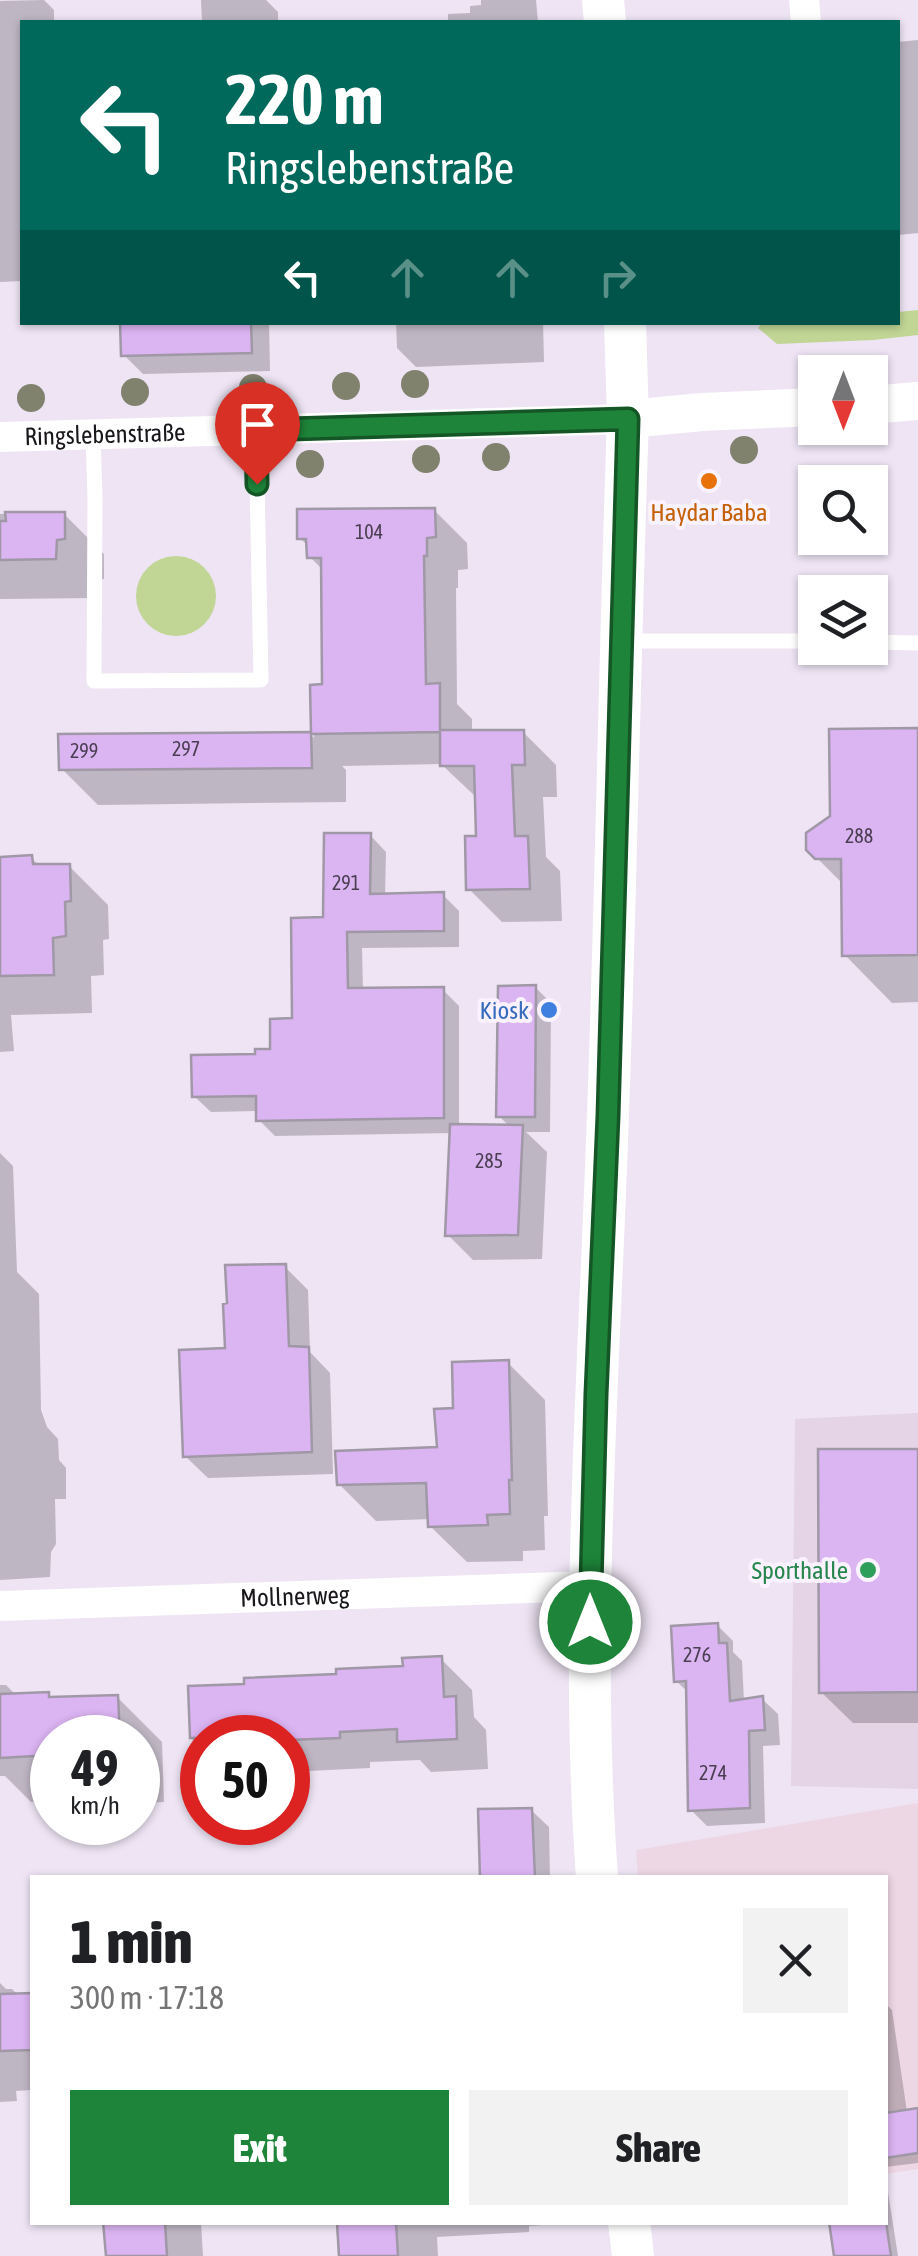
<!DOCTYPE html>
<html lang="en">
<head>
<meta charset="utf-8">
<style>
  :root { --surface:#fff; --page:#f2f2f2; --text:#202124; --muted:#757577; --accent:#1e8439 }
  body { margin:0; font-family:"Asap Condensed",sans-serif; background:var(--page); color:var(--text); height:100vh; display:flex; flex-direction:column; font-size:38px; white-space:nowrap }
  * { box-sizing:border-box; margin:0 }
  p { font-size:32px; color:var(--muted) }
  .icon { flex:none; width:55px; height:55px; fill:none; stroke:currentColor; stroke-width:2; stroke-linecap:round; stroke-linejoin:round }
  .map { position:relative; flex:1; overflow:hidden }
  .side { position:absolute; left:30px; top:1875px; width:858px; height:350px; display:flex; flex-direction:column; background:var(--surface); border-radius:0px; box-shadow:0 2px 8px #0004 }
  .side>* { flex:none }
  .guide { position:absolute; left:20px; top:20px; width:880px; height:305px; border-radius:0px; box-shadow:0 2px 8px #0004; background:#00695c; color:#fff; overflow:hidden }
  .needle { width:65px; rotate:180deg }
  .fabs { position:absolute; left:798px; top:355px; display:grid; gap:20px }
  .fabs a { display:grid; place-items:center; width:90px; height:90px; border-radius:0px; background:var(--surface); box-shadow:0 2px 8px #0004; font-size:50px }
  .speed { position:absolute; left:30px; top:1715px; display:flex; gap:20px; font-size:50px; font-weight:700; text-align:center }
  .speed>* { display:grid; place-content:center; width:130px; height:130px; border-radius:50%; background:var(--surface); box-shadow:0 2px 8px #0004; line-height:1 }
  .speed small { font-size:25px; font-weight:400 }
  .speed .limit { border:15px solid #d22; background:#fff; color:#111 }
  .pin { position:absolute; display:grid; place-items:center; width:85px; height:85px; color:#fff; margin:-102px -42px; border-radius:50% 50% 50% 0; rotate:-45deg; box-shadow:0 0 10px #0007 }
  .pin .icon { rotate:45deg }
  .me { position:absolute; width:110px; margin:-55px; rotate:0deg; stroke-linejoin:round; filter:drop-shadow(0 0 8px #0008) }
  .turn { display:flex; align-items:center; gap:35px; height:210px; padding:0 40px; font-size:45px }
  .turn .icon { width:130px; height:130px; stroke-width:2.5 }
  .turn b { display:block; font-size:70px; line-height:85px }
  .lanes { display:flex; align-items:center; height:95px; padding:0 40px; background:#0003; justify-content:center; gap:50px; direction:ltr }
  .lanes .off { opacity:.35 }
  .round { display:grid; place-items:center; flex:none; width:105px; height:105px; border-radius:0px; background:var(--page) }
  .headline { display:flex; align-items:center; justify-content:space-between; height:170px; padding:0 40px }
  h1 { font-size:60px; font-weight:800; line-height:75px }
  .cta { display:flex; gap:20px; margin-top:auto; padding:20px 40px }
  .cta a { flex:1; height:115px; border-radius:0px; background:var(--accent); color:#fff; font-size:40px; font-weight:800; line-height:115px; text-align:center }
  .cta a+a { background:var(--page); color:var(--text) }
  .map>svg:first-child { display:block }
</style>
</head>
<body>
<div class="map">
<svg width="918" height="2256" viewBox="0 0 918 2256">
  <rect width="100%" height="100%" fill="#eee4f4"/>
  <path fill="#eed7e4" d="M918,1803V2169L885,2174V1878L638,1877L636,1850Z"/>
  <path fill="#e5d4e6" d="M918,1413V1789L791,1786L795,1419Z"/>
  <path fill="#c1d595" d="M918,310V335L873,340L777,344L758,328L763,322H848L862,325L863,323L898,322V312Z
    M136 596a40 40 0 1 1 80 0a40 40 0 1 1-80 0Z"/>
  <path fill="#0003" d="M44,0L54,10V22H22V281L0,282V1Z
    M201,0H266L278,12V22H202Z
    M481,0H536L538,22H448V14L470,13V6L481,5Z
    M918,40V233L898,235V42Z
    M123,322H269L270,371L143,374L124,355Z
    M396,322H543L544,362L416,367L397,348Z
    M434,510L467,543L468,569L458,570V588H456L457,704L472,719V733L523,732L556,765L557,797H543L546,857L560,871L562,921L502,922L469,889L478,839L477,798L441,764L342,766L346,770V802L98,805L62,769L310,734L314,738L313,687H325L324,571L310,557L309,547L300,538Z
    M0,514H64L104,554V579H96L95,598L0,599Z
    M918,731V1002L892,1003L845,955L844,885L808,849L833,817Z
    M370,835L386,852L385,896L443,895L459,911V947L362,948L363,991L443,990L459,1006V1127H510L499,1116L535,987L551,1003L550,1132H526L547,1152L542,1259L473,1260L448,1235L452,1133L275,1136L259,1120L258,1111L211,1112L194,1096L258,1057L273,1051L295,1021L326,920Z
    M31,858L40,866H69L108,905L109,939L103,940L104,975L91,976L92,1013L11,1015L14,1051L0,1052V859Z
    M0,1153L13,1166L17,1272L39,1294L41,1410L47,1427L58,1439L59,1460L66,1468V1499H55L56,1544L51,1552L50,1577L0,1580Z
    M285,1267L308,1290L310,1352L330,1373L333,1474L208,1478L185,1456L227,1350Z
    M508,1363L545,1400L548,1516H544L545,1550L523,1551V1561L467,1562L430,1526V1519L376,1521L339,1484L439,1450L455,1411Z
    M918,1451V1723H853L821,1692Z
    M717,1625L733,1641V1652L742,1661L744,1702L762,1699L778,1714L780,1745L763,1746L765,1823L707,1826L691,1810L689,1693L676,1681Z
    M441,1659L472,1690L474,1717L486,1730L488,1769L431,1772L420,1760L370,1762V1768L288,1772V1738H202V1758L193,1748L190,1688L339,1677L406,1668Z
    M0,1685H6L17,1696L48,1694L53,1700L117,1697L162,1742L164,1802L138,1803V1738H52V1801L31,1802L5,1776H0Z
    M531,1810L549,1827L550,1878H483Z
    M0,1983L6,1989H12L19,1996L32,1995V2090L16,2091L17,2101L0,2102Z
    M885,2003L892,2010L907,2112L918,2111V2163L885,2167Z
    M885,2173L898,2256H837L885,2222Z
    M106,2222H201L203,2256H108Z
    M336,2222H571V2223L529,2226V2232L437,2237L438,2256H338Z"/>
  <path fill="#dbb4f2" stroke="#a198a7" stroke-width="2.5" d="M120,322H251L252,353L121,356Z
    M435,508L436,537L427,538V556H424L426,684L440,683V730H524L525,765H512L515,836H528L530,889L466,890L465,836H476L474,766H440V732L311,734L310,685L322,684L321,558H307L306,539H297V509Z
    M5,512H65V539L57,540L56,559L0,560V521H6Z
    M918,728V955L842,956L841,859H815L806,850V833L830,816L829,729Z
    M311,732L312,768L59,770L58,734Z
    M324,833H371L370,894L444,892V931L347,932L348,988L444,987V1118L256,1121V1096L192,1097L191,1055L255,1054V1049H270V1019L292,1018L291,918L323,917Z
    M32,855L33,864H70L71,901L65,902L66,936L53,938L54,975L0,976V857Z
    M536,985L535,1117H496L498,986Z
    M450,1124L523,1125L518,1235L445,1236Z
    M286,1264L289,1346L309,1347L312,1452L183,1457L179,1350L225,1348L223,1304L227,1303L225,1265Z
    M509,1360L512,1480H509L510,1514L487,1515L488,1525L428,1527L426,1483L337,1485L335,1451L437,1447L434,1409L453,1408L452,1362Z
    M818,1449H918V1692L819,1693Z
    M718,1623L719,1643H727L730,1701L763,1696L765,1730L749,1731L750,1808L688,1811L686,1681L674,1682L671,1626Z
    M442,1656L444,1697L456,1696L457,1739L397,1742V1729L340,1732V1738L288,1740V1738H190L188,1686L244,1684V1678L336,1674V1669L403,1666L402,1658Z
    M49,1692V1697L118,1695L120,1738H52V1755L0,1758V1694Z
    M532,1808L535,1878H480L478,1809Z
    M32,1993V2050L0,2051V1994Z
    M918,2108V2153L885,2158V2113Z
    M103,2222H165L167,2256H106Z
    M337,2222H396L398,2256H339Z
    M829,2222H886L891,2256H834Z"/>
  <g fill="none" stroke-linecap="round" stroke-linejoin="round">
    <path stroke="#fff" stroke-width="15" d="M93,435L95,499L94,681L261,680L256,430
      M624,641H815
      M870,642L918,643"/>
    <g stroke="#fff" stroke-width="30">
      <path d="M804,0L806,22"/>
      <path id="s1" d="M0,437L628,419"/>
      <path id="s2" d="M0,1606L590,1586"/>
    </g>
    <path stroke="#fff" stroke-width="38" d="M870,405L918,401
      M628,419L702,412L815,407"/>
    <path stroke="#fff" stroke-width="42" d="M603,0L605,22
      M597,1878C580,1641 597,1404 606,1167C616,918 619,668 628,419L625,322
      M629,2222L633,2256"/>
  </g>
  <g fill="#80826e">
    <circle cx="415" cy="384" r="14"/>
    <circle cx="346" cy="386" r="14"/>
    <circle cx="253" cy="388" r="14"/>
    <circle cx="135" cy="392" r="14"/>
    <circle cx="31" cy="398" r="14"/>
    <circle cx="744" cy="450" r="14"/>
    <circle cx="496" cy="457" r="14"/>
    <circle cx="426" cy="459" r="14"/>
    <circle cx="310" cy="464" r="14"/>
  </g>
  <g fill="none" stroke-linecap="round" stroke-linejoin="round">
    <defs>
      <path id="route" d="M257,484L256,430L628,419L608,1116L596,1394L590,1622"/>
    </defs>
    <use href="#route" stroke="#145625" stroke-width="25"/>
    <use href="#route" stroke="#1e8439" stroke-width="18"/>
  </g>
  <circle fill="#e8710a" stroke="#faf2ff" stroke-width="4" cx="709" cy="481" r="10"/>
  <circle fill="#3f7fe0" stroke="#faf2ff" stroke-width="4" cx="549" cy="1010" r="10"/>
  <circle fill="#2e9e5b" stroke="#faf2ff" stroke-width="4" cx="868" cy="1570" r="10"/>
  <g text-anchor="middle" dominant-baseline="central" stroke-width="8" stroke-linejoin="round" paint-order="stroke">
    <g font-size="20" fill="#4a3e51">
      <text x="369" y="531">104</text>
      <text x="186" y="748">297</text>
      <text x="84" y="750">299</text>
      <text x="859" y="835">288</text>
      <text x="346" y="882">291</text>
      <text x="489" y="1160">285</text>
      <text x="697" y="1654">276</text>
      <text x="713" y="1772">274</text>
    </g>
    <g font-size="25" fill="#19161b" stroke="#faf2ff">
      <text stroke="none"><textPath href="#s1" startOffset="105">Ringslebenstraße</textPath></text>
      <text stroke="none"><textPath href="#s2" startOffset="295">Mollnerweg</textPath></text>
    </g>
    <g font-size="25" fill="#c56008" stroke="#faf2ff">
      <text x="709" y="512">Haydar Baba</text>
    </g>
    <g font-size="25" fill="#366cbe" stroke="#faf2ff" text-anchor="end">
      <text x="529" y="1010">Kiosk</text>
    </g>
    <g font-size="25" fill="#27864d" stroke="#faf2ff" text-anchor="end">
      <text x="848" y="1570">Sporthalle</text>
    </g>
  </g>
</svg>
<div class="fabs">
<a><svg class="needle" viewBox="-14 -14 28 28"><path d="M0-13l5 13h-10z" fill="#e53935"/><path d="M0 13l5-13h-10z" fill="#757577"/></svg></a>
<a><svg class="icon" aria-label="search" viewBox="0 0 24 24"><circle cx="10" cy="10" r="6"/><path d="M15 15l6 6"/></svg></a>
<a><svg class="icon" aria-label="layers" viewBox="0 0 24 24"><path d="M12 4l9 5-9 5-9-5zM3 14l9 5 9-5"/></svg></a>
</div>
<div class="speed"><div>49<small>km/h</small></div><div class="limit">50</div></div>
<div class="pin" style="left:257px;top:484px;background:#d93025"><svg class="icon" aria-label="arrive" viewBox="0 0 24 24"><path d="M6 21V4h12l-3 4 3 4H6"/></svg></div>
<svg class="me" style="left:590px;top:1622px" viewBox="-20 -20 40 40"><circle r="17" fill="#1e8439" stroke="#fff" stroke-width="3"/><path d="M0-11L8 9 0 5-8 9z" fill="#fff"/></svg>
<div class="guide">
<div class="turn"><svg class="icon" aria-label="left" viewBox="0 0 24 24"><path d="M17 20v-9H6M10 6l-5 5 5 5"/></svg><div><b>220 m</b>Ringslebenstraße</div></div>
<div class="lanes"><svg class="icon" aria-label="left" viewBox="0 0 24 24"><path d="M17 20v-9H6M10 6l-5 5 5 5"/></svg><svg class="icon off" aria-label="ahead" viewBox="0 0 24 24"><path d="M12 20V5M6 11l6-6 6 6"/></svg><svg class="icon off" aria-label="ahead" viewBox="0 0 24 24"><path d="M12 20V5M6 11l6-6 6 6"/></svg><svg class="icon off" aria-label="right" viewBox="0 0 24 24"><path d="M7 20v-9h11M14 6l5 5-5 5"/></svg></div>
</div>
<section class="side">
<div class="headline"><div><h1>1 min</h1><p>300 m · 17:18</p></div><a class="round"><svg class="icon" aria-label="close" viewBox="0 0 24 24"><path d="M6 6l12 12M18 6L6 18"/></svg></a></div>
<div class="cta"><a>Exit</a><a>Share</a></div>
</section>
</div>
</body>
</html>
